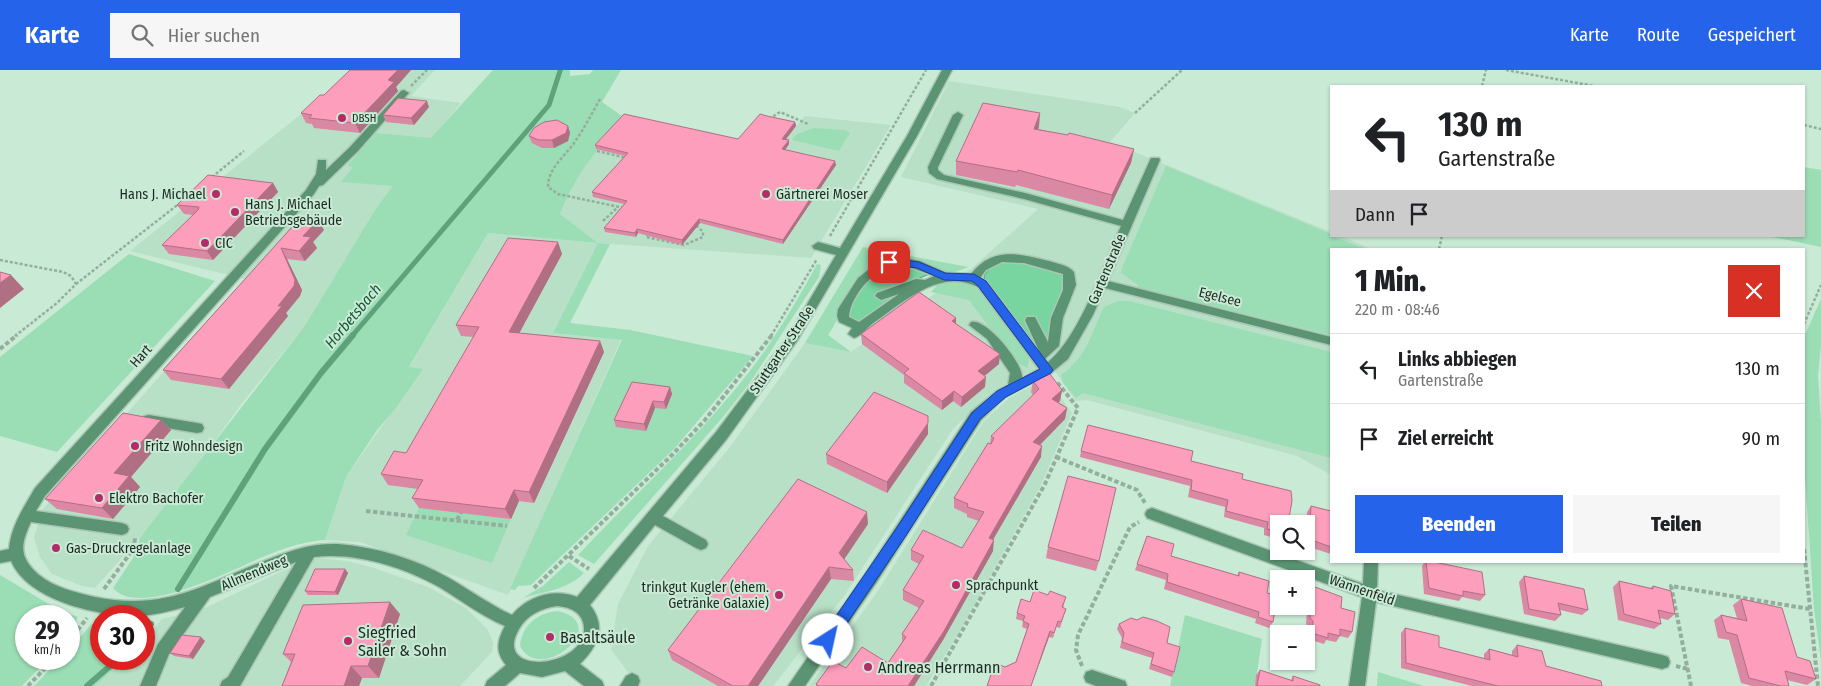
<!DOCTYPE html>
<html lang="de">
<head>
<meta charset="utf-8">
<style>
  :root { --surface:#fff; --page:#f6f6f6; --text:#202124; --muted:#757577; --line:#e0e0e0; --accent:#2563eb }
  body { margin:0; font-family:"Fira Sans Condensed",sans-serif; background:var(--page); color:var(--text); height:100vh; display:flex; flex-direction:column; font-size:19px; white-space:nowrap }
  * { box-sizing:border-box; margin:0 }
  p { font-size:16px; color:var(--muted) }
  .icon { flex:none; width:28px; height:28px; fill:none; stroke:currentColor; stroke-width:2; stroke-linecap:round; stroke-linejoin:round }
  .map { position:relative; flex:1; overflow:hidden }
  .panel { position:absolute; left:1330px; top:178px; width:475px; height:315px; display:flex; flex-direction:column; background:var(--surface); border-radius:0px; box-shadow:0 1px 4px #0004 }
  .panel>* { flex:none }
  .hud { position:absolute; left:1330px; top:15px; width:475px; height:152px; border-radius:0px; box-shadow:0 1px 4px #0004; background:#fff; color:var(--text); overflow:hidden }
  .controls { position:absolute; left:1270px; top:445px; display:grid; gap:10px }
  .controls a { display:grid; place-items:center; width:45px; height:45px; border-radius:0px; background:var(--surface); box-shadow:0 1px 4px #0004; font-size:25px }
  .speed { position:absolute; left:15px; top:535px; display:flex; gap:10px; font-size:25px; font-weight:700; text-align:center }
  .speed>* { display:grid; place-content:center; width:65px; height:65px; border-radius:50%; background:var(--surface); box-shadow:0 1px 4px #0004; line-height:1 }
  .speed small { font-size:12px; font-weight:400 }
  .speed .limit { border:8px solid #d22; background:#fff; color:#111 }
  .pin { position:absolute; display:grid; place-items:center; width:42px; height:42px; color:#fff; margin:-21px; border-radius:10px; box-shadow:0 2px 8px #0006 }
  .me { position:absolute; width:55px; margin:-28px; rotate:35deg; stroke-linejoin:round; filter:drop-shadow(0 0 4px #0008) }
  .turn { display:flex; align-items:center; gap:18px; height:105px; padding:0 25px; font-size:22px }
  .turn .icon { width:65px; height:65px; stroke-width:2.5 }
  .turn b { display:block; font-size:35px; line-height:42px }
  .then { display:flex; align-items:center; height:48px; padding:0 25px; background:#0003; gap:10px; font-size:19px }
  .round { display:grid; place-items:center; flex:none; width:52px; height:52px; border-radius:0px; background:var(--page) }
  .head { display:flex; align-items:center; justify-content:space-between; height:85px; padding:0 25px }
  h1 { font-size:30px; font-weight:800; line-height:38px }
  .cta { display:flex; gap:10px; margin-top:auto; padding:10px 25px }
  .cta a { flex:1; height:58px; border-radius:0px; background:var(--accent); color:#fff; font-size:20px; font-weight:800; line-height:58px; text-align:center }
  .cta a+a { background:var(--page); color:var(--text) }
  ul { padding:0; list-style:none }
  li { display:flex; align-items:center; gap:15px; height:70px; padding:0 25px; border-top:1px solid var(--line) }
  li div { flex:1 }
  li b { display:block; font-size:19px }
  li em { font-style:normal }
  header { display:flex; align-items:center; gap:30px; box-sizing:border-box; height:70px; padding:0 25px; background:var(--accent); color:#fff }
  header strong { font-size:24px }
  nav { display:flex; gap:28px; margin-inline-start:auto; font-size:18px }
  .search { width:350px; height:45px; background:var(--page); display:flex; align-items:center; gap:12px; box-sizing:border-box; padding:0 18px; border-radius:0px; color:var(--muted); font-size:19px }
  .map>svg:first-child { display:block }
</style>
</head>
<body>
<header>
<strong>Karte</strong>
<div class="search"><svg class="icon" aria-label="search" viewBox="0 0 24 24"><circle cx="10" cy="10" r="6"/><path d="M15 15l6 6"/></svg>Hier suchen</div>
<nav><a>Karte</a><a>Route</a><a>Gespeichert</a></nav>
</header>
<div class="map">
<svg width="1821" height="616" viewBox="0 0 1821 616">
  <rect width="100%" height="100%" fill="#c9ead5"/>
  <path fill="#b8e0c7" d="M353,0H435L411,26L461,33L378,136L304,257L242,333L168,436L95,518L82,516L52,504L40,487L34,467L43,439L245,209L130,181L335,17Z
    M949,11L1095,33L1120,37L1135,43L1110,72L1331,162V166H1341L1371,179H1331V405L1297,386L1087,330L1076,331L1050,294L1018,307L988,326L953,359L844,526L773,616H638L611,579L618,534L648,476L730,377L805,273L851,282L972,198L1038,139L901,107Z
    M805,46L891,55L811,188L598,173L553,263L621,270L508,525L360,472L325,470L346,407L422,299L409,298L488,163L598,173L560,144L569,119L596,79L625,48L764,79L781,59L793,60Z
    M1047,308L1072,343L1041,415L959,562L926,616H809L878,521L983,352L1009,328Z
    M318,488L347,491L371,497L428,517L466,538L488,560L493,573L492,582L460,616H95L125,589H144V571L162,549L203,539L284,500Z"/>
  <path fill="#9bddb4" d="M493,0H570V6L590,4L593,0H621L602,32L625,48C598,78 574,106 560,144L598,173L610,174L570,253L630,260L753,286L674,379L531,515L518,516L515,520L510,519L622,270L553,263L598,173L488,163L409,297L423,299L395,339L377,360L346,407L325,470C307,471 287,477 270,484C239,496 140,550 113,518L133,488L140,468L304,257L377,137L393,116L341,112L353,97L347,96L376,63L431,68Z
    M814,58L845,60L850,63L839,81L792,70L797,64Z
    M1166,96L1331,164V166L1366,179H1331V265L1137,217L1138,215L1121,203L1122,198Z
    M1804,97L1821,100V177L1768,166H1804Z
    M863,177L968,197C963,199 956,202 950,203C944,203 937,200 931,198C904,189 879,182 859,209C845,227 840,248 828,265L851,282L805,273Z
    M129,184L215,211L57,382L0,366V287Z
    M817,194L821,195L819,207L749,314L723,347L594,494L578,485C635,424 699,367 750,301C776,267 797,231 817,194Z
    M960,209L981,221L1029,283L1028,298L1015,292L969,230L931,222L941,211Z
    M1821,229V275L1818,306L1821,351V590L1814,539L1804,392V267Z
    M1118,231H1129L1331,282V388L1083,323L1076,328L1063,313L1061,305C1088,286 1090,265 1104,237Z
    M419,438L511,449L492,493L406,465Z
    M569,492L584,503C567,520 546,521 523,528L543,516Z
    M0,505L57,539L78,547L69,562V546H26V589H48L22,616H0Z
    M558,541C614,554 540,616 520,576C522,555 537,543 558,541Z
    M1185,545L1262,569L1255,616H1170Z
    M92,554H101V589H125L95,616H34L60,589H69V579Z
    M1378,602L1424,616H1377Z"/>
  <path fill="#78d59f" stroke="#5da27a" d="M1009,190L1057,201L1067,211L1050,273L1036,276L985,212L984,206L992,195Z
    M902,195L932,203L915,210L916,217L860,252L849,249L846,244L865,212L880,197Z"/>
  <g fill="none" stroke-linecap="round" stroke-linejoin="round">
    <path stroke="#5da27a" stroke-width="5" d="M352,266L549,35L560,1"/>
    <path stroke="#5da27a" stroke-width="6" d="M178,519L265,379L321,303L353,265
      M144,564L151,554
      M87,616L118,589"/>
    <defs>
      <path id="minor" d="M942,0H952L917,66L797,271L726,370L663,446L706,470L708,474L706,478L701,480L696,478L655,455L590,535C607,557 598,576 580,594L602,611L604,616H584L565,601L542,607L520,603L505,616H485L487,611L506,595C495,582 497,571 505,556C481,546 461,530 439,517C403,497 356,482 314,487L240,616H220L222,611L228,607L296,492L210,527L169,584L156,616H140L158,574L185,537C170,541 155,545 140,546C100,547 28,531 11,491L0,493V481L9,479C11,456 24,437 35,418L306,120L316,104L318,90H326V100L350,77L401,21L404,20L409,23L407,25L358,81L323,115L319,116L314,124L45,426L36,441L122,453L127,455L129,459L127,463L122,465L31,452C20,475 19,488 39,505C55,518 75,522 95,527C168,542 207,512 272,488C294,479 314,473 338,474C376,477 416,489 449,508C470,520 490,535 512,545C528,526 554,518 577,527L716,362L789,265L836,185L814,179L812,176L818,172L840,178L907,66ZM557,536C572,537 585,544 584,561C581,599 492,606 519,559C527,545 542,538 557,536Z
        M958,42L963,45L938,97V100L944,105L1025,123L1123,150L1150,90L1151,88H1159L1160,90L1108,211L1331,267V275L1105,218L1093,245L1068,289L1051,303L1005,327L981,350L876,513L805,616H788L866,503L971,342L997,321L1008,315L1010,303L987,269L969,255L971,252C986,247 1024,294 1022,308L1039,299L978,217C940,197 902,233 872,254C866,259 861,266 854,268L848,264L852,258L839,252L837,246L838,239L858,208L878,192L893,188H904L920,191L947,203L971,204C993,176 1019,184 1049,191C1058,194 1068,195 1074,202L1076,215L1063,248L1059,276L1045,289L1048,292C1080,266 1103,195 1121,156L1024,129L937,109L929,103L928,97L953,45ZM1002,192L1024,193L1063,204V220L1051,248L1048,272L1035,247H1027L1025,250L1039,281L986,211L980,208L986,200ZM904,195L934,206L925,210L916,209L877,223L875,226L881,230L899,224L859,252L849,247C850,228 870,204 888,197C893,195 899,196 904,195Z
        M149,345L197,353L202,354L204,358L202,362L197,363L149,355L144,354L143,350L144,346Z
        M1152,438L1363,514L1364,491H1378L1377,520L1385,522L1662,585L1668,587L1670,592L1668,597L1662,599L1376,532L1365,616H1349L1362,527L1147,448L1145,444L1147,440Z
        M1092,600L1125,611L1127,616H1096L1086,612L1084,607L1086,602Z
        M632,603L638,606L640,611L638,616H620L626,606Z"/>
    </defs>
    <use href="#minor" stroke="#aac7b5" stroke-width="3"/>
    <path stroke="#93ae9d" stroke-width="2.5" stroke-dasharray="3 2" stroke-linecap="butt" d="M1506,0L1594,16
      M411,16L427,0
      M1482,16L1486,0
      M600,29C592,43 585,57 576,70C566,86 548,97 548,117L558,124L624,138
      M1135,43L1182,0
      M769,49L780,42L808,54
      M1804,55L1821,59
      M597,81L627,88
      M212,107L244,81
      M662,147L698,157L703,162V167L684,175L646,167Z
      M603,151L618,137
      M830,166L926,0
      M1439,179L1442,166
      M0,190L63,202L71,206L76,214L57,233L15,266
      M76,214L180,133
      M1804,254L1821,215
      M771,266L817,189"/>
    <path stroke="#93ae9d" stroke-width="4" stroke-dasharray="4.5 2.5" stroke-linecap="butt" d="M0,279L17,265
      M1056,387L1137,420L1145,433
      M366,441L507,456
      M457,450L461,442
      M1804,479L1818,616
      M569,486L589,499
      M534,518L672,385L705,350L772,265
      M104,519L134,478L135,468
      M69,571L87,548
      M1082,596L1076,580L1078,565L1130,457L1139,452
      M1676,596L1688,599
      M28,616L54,589
      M931,616L1045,414L1078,338L1056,311
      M1691,616L1671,516L1810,539"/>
    <use href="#minor" fill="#5b9472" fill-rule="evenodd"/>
  </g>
  <path fill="#da88a3" d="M350,0H411L396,17L398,21L360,63L314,58L312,54L306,53L301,43L324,25Z
    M429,37L414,55L386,52L383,45Z
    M795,52L796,56L786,69L789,70V74L785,80L836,95L783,174L700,153L682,175L638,163L636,167L605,162L604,158L624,134L593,127L592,122L625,86L596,79L595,75L738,69Z
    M568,56L570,63L568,71L554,78H542L532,73L529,66Z
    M1039,57L1038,59L1134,79L1131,93L1109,139L1016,115L1015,117L956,105V91Z
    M273,113L278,122L213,190L169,184L162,175L193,145L184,144L177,135Z
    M301,147L324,160L313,172L317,178L305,191L287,189L302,220L300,226L286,243L288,246L229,319L171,310L163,300Z
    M562,184L519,263L600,271L604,282L534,433L519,431L511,449L419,438L412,428L418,419L388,415L381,404L406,383L474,267L461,266L456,255Z
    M956,248V254L999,294L984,306L985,317L961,337L953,331L942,340L904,313V305L862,274L861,264Z
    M1033,311L1062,320L1060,331L1058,332L1067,338L1065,349L1040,375L1041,387L993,470V481L943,570L914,616H816V614L846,598L888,593L902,572V564L919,538L903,530V520L919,494L911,490V480L962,478L979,451L967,447V444L954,438V428L990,374L991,366L1033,325L1031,322Z
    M670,317L672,324L666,339L655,338L646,361L616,357L614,350Z
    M161,350L171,360L131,407L140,417L113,449L57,439L45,429Z
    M928,364L887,423L827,394L826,384Z
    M1081,381L1191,391L1242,409L1279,454V469L1264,465V458L1224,447L1225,437L1188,427L1190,416L1080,387Z
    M1311,436L1331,441V484L1306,476L1307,442Z
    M868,454L844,489L853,500L854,511L831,509L758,616H718L672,590L668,580Z
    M1147,466L1171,486L1237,506L1239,502L1267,523L1273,552L1269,558L1255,553L1256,549L1164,519L1166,510L1135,500Z
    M1048,477L1099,491L1096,501L1046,488Z
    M1425,491H1430L1485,525L1480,531L1462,527L1459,531L1424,524L1422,496Z
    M345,499L348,503L338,525H308L305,521Z
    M1524,506L1588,540L1582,545L1560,540L1561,545L1555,551L1524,544L1519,512Z
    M1619,511L1650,518L1653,516L1675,544L1668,550L1660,548L1661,554L1654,559L1618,550L1613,517Z
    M1306,515L1341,538L1352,562L1348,568L1340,566L1336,572L1326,570L1324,574L1308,569L1309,557L1306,554L1307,540L1302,538V536H1306Z
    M1048,525L1066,527L1063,538L1066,539L1060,558L1056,557L1053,568L1049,567L1031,616L1005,597L1016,592L1027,559L1022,557L1023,551L1016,549L1017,543L1030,532Z
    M1741,529L1797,587L1816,609L1807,615L1787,610L1789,616H1752L1741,613L1729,570L1718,568L1714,550L1721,545L1737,548L1733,535Z
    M400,544L379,608H362L359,616H282L291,592L283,584Z
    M1119,554L1167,573L1174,602L1172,607L1149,599L1152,588L1120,578L1122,568L1117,559Z
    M1405,558L1439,577L1484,589V584L1489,579L1512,585V581L1517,575L1546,596L1602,616H1472L1401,598V563Z
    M205,571L193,589L174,586L170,583Z
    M1260,600L1291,610L1293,606L1320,616H1255L1256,605Z"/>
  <path fill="#b16f84" d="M398,0H411L396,17L398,21L360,63L355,53L388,10Z
    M427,31L429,37L414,55L411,48Z
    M1040,43L1039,57L1032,73L1034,59Z
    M795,52L796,56L783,73L782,69Z
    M568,56L570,63L568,71L554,78L552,70Z
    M789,70V74L783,83L782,79Z
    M1134,79L1131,93L1109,139L1112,125Z
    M835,91L836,95L783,174V170Z
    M273,113L278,122L213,190L207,181Z
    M699,149L700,153L682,175V170Z
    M318,150L324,160L313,172L317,178L305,191L299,181L303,166Z
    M637,159L638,163L636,167L635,163Z
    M558,172L562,184L514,273L509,262Z
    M281,178L287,189L302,220L300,226L286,243L288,246L229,319L221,309Z
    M11,205L24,219L0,238V213Z
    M956,248V258L952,251Z
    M600,271L604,282L534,433L529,422Z
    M1000,284L999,294L977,312L978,301Z
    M986,307L985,317L961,337L962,327Z
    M670,317L672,324L666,339L664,332Z
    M1062,320L1060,331L1050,340L1052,329Z
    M954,321L953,331L942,340V331Z
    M653,331L655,338L646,361L644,354Z
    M1067,338L1065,349L1032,383L1033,372Z
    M161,350L171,360L131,407L140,417L113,449L102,438L114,403Z
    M928,353V364L887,423V412Z
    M1042,376L1041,387L988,478L989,468Z
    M514,420L519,431L511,449L505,439Z
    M867,442L868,454L841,494L839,483Z
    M994,470L993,481L943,570L914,616H908Z
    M829,497L831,509L758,616H748Z
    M345,499L348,503L338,525L335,522Z
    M390,532L400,544L379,608L368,596Z
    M1050,561L1049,567L1031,616Z
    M201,567L205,571L193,589L189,586Z
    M351,596L362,608L359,616H344Z"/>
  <path fill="#fd9ebd" stroke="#b16f84" d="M350,0H398L388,10L394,12L355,53L309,48L312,45L301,43L320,25H324Z
    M398,28L427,31L411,48L383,45Z
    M983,33L1040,43L1034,59L1068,65L1069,63L1134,79L1112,125L1018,100L1017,102L956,91Z
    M624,44L738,69L760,44L767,46L795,52L782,69L789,70L782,79L835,91L783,170L699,149L682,170L637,159L635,163L604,158L627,131L592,122L628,83L595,75Z
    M557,50L568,56L566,63L552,70H539L529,66L534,58L544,52Z
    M208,105L273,113L207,181L162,175L198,140L199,137L177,135Z
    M301,147L318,150L303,166L311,167L299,181L281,178L295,210L294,216L278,236H282L221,309L163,300Z
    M508,168L558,172L509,262L600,271L529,422L514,420L505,439L412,428L423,410L381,404L394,381L406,383L479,257L456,255Z
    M0,202L11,205L0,213Z
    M919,222L956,248L952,251L1000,284L978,301L986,307L962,327L954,321L942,331L904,303L909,299L861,264Z
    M1050,304L1062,320L1052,329L1067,338L1033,372L1042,376L989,468L994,470L944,561L908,616H819L816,614L833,591L846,598L862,577L888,593L906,567L902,564L924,531L903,520L924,486L911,480L923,460L962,478L984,442L967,437L968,434L954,428L988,373L991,374L994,368L991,366L1039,319L1033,311Z
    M632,312L670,317L664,332L653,331L644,354L614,350Z
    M874,322L928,346V353L887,412L826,384Z
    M123,343L161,350L114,403L129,406L102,438L45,429Z
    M1088,355L1193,381L1191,391L1243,404L1242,409L1291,421L1292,431L1288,454H1279V462L1267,459L1268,452L1226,441L1228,430L1191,420L1192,410L1081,381Z
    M1068,406L1116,418L1099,491L1048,477Z
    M798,409L867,442L839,483L853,500L829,497L748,616H733L668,580Z
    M1311,436L1331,441V477L1309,469Z
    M1147,466L1174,474L1171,486L1239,506V502L1269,511L1267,523L1277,526L1273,552L1258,547L1259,542L1167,512L1168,504L1137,494Z
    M1426,491H1430L1482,502L1485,525L1463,521V526L1429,518Z
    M315,499H345L335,522L305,521Z
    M1524,506L1584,519L1588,540L1558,533L1561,545L1529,539Z
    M1619,511L1653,519V516L1671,521L1675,544L1658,540L1661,554L1624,544Z
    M1307,514L1342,527L1341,538L1355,542L1352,562L1340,559V566L1328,563V568L1312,563L1313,551L1310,548L1311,533L1306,532Z
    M1034,520L1048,525L1050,521L1066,527L1062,537L1066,539L1061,552L1058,551L1054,563L1050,561L1031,616H987L995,593L1005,597L1016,592L1029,554L1023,551L1025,546L1017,543L1021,529L1030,532Z
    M1741,529L1782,538L1797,587L1810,591L1816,609L1785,601L1789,616H1781L1749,608L1737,565L1726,562L1721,545L1747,551Z
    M390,532L368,596H351L344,616H282L295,584H283L303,535Z
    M1143,547L1157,551L1170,557L1167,573L1180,577L1174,602L1151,594L1154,583L1122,572L1124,563L1119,554L1131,548L1137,550Z
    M1405,558L1439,566V577L1490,590L1489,579L1518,587L1517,575L1542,581L1546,596L1601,611L1602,616H1498L1406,593Z
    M182,565L201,567L189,586L170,583Z
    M1260,600L1293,611V606L1320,615V616H1257Z"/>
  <path fill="#2563eb" stroke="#184099" d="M889,188L919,192L945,203L974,204L986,211L1053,300L1051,303L1006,327L980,349L907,464L833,574L828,576L823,574L821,570L823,565L898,456L972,343L997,321L1040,299L978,216L972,211L944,210L917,198L886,194V189Z"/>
  <g fill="#b52b68" stroke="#c9ead5" stroke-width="2">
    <circle cx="342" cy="48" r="5"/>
    <circle cx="216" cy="124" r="5"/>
    <circle cx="766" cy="124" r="5"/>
    <circle cx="235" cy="142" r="5"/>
    <circle cx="205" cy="173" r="5"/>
    <circle cx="135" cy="376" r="5"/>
    <circle cx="99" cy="428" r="5"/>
    <circle cx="56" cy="478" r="5"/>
    <circle cx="956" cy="515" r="5"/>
    <circle cx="779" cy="525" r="5"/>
    <circle cx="550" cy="567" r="5"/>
    <circle cx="348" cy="571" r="5"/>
    <circle cx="868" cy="597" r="5"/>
  </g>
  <g text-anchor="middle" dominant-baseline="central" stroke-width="4" stroke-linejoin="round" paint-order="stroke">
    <g font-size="11" fill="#1d2a22" stroke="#c9ead5" text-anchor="start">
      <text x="352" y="48">DBSH</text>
    </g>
    <g font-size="14" fill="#1d2a22" stroke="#c9ead5" text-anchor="start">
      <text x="206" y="124" text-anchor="end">Hans J. Michael</text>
      <text x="776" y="124">Gärtnerei Moser</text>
      <text x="245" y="134">Hans J. Michael<tspan x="245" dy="16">Betriebsgebäude</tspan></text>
      <text x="215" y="173">CIC</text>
      <text x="145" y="376">Fritz Wohndesign</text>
      <text x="109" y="428">Elektro Bachofer</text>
      <text x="66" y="478">Gas-Druckregelanlage</text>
      <text x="966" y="515">Sprachpunkt</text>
      <text x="769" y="517" text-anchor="end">trinkgut Kugler (ehem.<tspan x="769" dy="16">Getränke Galaxie)</tspan></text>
    </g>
    <g font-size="14" fill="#1d2a22" stroke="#c9ead5">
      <text transform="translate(1107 199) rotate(-67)">Gartenstraße</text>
      <text transform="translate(1220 227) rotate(14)">Egelsee</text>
      <text transform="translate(782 280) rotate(-56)">Stuttgarter Straße</text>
      <text transform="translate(141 286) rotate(-48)">Hart</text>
      <text transform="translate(254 503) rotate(-23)">Allmendweg</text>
      <text transform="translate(1362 520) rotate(19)">Wannenfeld</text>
    </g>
    <g font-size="15" font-style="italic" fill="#145a38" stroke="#c9ead5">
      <text transform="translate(353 246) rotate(-50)">Horbetsbach</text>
    </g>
    <g font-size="16" fill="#1d2a22" stroke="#c9ead5" text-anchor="start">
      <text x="358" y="562">Siegfried<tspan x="358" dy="18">Sailer &amp; Sohn</tspan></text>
      <text x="560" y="567">Basaltsäule</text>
      <text x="878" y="597">Andreas Herrmann</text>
    </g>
  </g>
</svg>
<div class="controls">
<a><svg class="icon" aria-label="search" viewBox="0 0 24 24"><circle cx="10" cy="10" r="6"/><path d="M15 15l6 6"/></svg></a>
<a>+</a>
<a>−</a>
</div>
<div class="speed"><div>29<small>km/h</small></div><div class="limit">30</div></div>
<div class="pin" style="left:889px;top:192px;background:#d93025"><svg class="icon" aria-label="arrive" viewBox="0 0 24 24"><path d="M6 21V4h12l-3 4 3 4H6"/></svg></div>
<svg class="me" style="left:828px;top:570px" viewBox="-20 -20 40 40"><circle r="19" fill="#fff"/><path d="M0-13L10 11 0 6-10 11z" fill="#2563eb"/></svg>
<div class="hud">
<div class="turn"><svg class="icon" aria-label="left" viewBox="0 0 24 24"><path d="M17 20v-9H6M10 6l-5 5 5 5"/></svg><div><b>130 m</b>Gartenstraße</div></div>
<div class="then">Dann<svg class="icon" aria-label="arrive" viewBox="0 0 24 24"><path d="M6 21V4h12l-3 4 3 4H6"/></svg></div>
</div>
<section class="panel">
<div class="head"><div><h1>1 Min.</h1><p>220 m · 08:46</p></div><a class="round" style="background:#d93025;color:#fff"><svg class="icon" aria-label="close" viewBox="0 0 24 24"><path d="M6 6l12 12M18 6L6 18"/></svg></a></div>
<ul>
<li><svg class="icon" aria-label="left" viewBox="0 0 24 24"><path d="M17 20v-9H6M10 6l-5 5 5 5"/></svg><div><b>Links abbiegen</b><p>Gartenstraße</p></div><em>130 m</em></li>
<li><svg class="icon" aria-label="arrive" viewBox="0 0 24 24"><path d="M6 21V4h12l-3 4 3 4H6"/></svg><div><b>Ziel erreicht</b></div><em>90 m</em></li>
</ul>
<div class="cta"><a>Beenden</a><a>Teilen</a></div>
</section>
</div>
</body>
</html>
